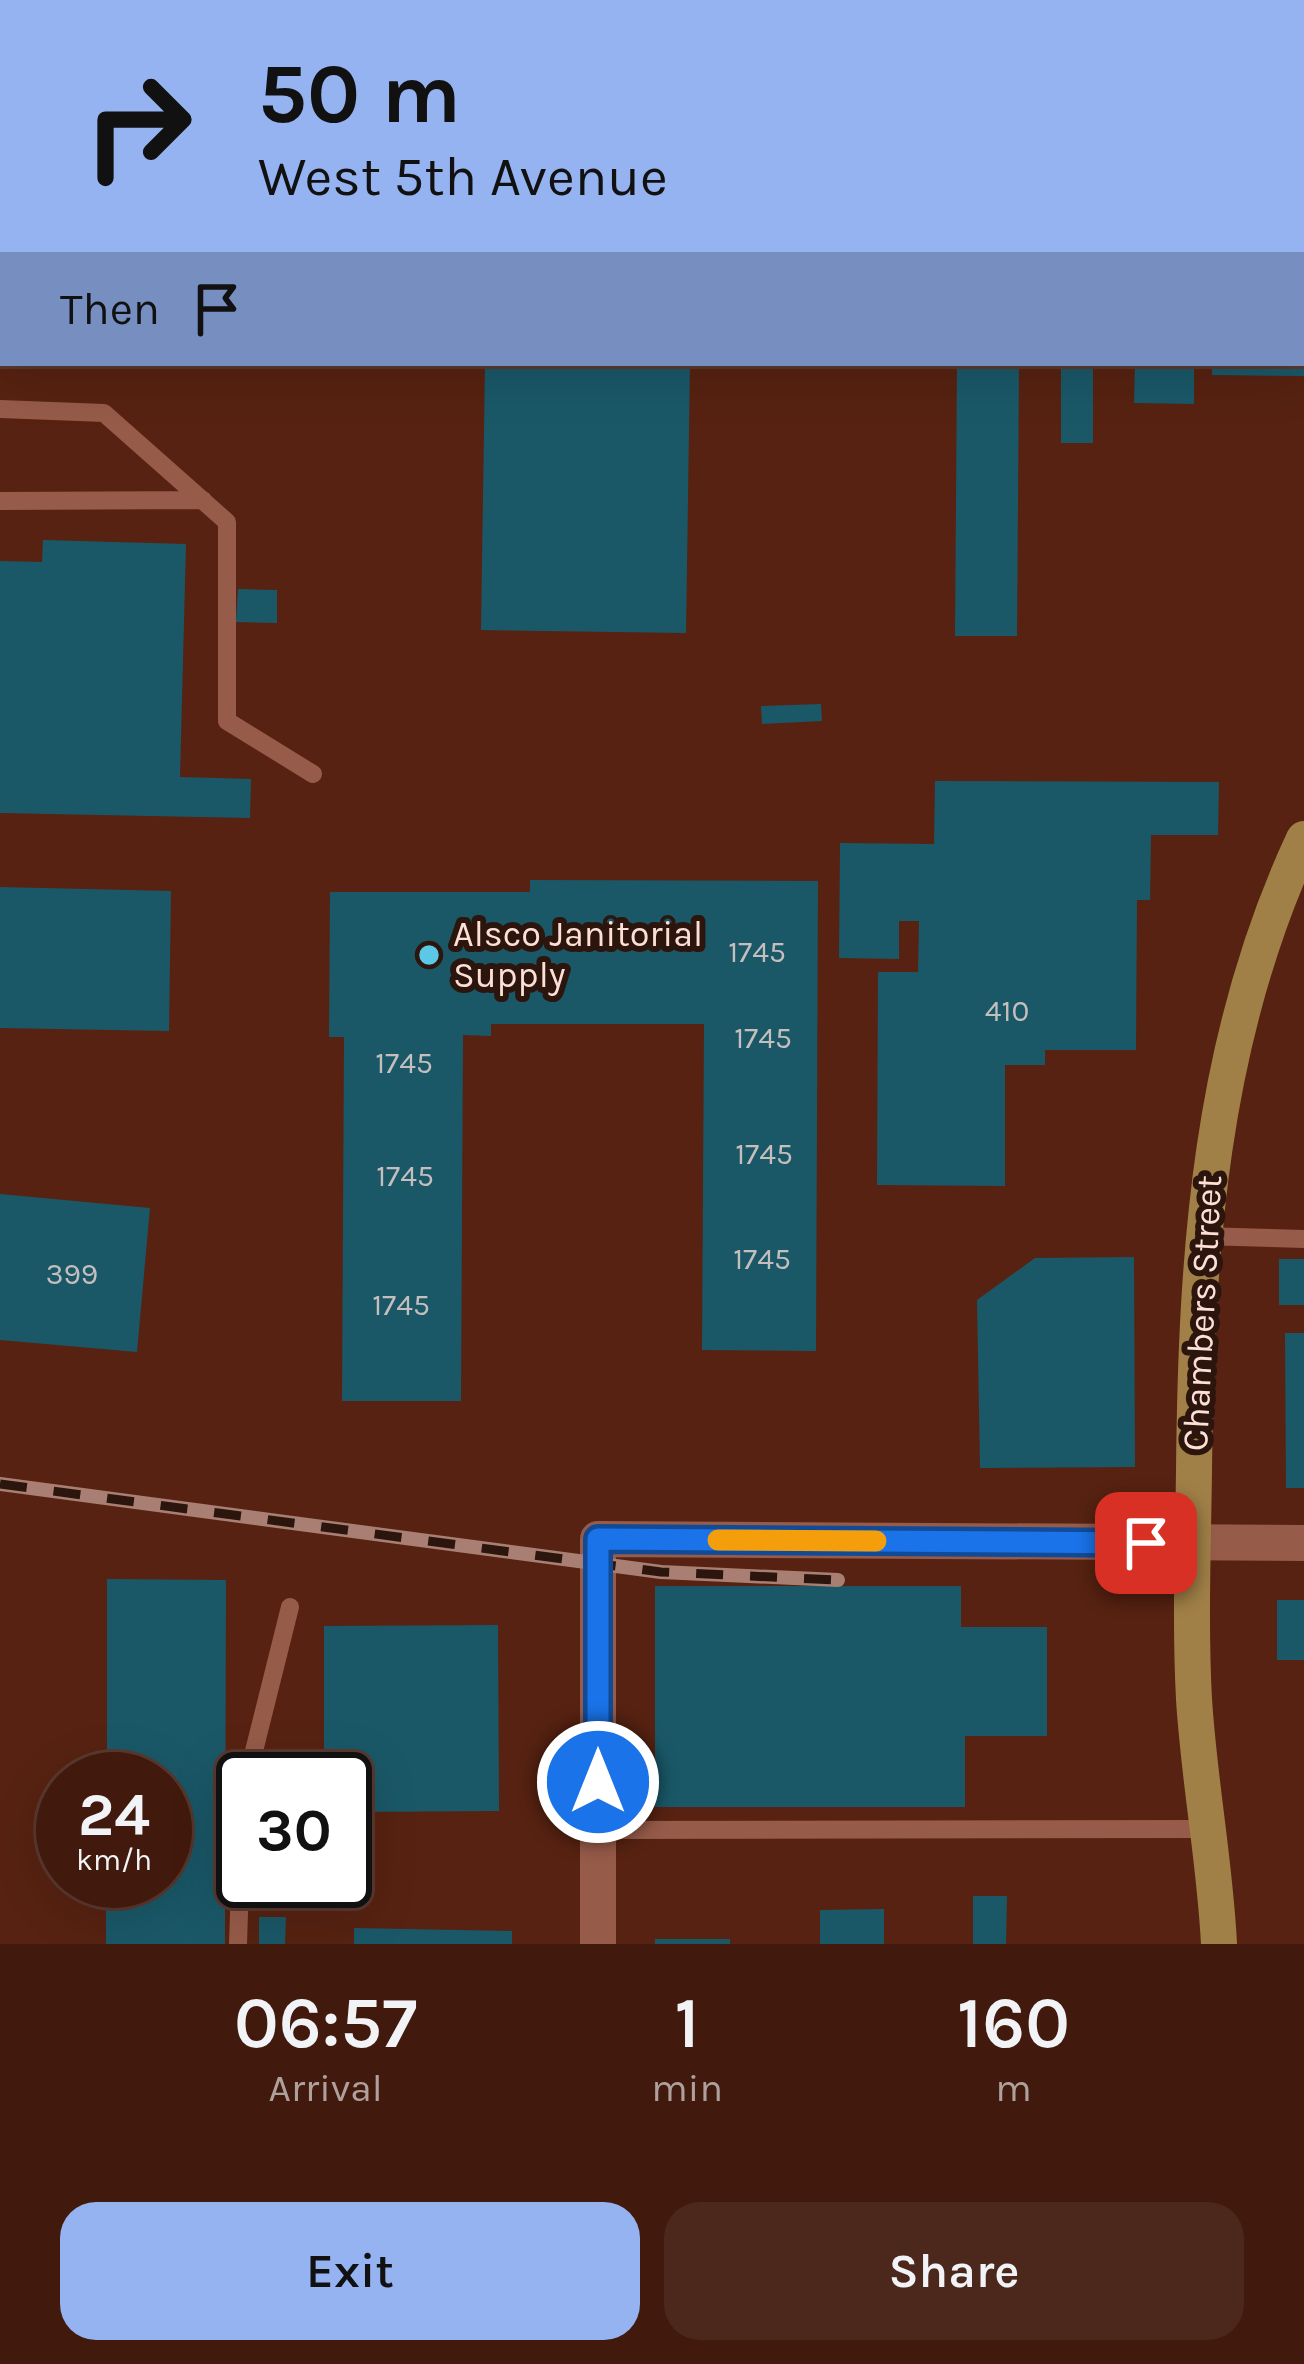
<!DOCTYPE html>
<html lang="en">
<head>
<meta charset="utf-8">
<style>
  :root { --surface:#411a0d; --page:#4c271b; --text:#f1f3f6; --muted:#aea19d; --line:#5a382e; --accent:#95b2f1 }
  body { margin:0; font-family:Karla,sans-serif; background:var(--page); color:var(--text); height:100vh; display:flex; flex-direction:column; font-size:45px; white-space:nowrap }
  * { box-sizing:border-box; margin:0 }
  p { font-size:39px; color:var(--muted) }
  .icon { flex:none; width:66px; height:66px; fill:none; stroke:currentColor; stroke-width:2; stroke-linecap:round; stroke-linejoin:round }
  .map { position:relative; height:1944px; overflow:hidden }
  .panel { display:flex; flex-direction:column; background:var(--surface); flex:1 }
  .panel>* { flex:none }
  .top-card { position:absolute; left:0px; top:0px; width:1305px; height:366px; box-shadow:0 12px 48px #0002,0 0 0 3px var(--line); background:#95b2f1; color:#111; overflow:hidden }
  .speed { position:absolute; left:36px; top:1752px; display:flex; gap:24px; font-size:60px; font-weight:700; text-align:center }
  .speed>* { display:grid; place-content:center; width:156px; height:156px; border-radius:50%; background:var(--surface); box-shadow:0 12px 48px #0002,0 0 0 3px var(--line); line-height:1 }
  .speed small { font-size:30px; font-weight:400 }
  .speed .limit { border:6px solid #111; border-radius:18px; background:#fff; color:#111 }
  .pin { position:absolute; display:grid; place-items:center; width:102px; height:102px; color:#fff; margin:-51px; border-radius:24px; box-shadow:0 6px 18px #0006 }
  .me { position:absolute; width:132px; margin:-66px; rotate:0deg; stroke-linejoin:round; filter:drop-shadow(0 0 9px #0008) }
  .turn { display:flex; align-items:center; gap:42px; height:252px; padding:0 60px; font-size:54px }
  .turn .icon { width:156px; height:156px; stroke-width:2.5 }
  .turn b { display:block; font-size:84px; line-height:102px }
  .then { display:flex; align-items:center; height:114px; padding:0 60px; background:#0003; gap:24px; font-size:45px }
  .eta { display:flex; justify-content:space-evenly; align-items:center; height:204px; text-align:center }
  .eta b { font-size:72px; font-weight:600; line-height:84px }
  .cta { display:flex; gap:24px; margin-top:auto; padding:24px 60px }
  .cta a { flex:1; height:138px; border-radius:36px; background:var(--accent); color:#111; font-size:48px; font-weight:600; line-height:138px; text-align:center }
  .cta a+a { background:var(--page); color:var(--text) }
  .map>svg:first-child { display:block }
</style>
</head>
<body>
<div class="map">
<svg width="1304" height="1944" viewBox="0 0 1304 1944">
  <rect width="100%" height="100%" fill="#572211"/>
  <path fill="#1a5868" d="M485,363H690L686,633L481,630Z
    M957,363H1019L1017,636H955Z
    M1061,363H1093V443H1061Z
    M1135,363H1194V404L1134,403Z
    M1212,363H1304V376L1212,375Z
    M43,540L186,544L180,777L251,779L250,818L0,813V561L42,562Z
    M238,589L277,590V623L236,622Z
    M821,704L822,721L762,724L761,706Z
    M935,781L1219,782L1218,835H1151L1150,900H1137L1136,1050H1045V1065H1005V1186L877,1185L878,972H918L919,921H899V959L839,958L840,843L934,844Z
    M530,880L818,881L816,1351L702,1350L704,1024H491V1036L463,1035L461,1401H342L344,1037H329L330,892H530Z
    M0,887L171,891L169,1031L0,1028Z
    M0,1194L150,1208L137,1352L0,1340Z
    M1134,1257L1135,1467L980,1468L977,1300L1035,1258Z
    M1279,1259H1304V1305H1279Z
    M1285,1333H1304V1488H1286Z
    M107,1579L226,1580L225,1944H106V1881H165V1779H107Z
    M655,1586H961V1627H1047V1736H965V1807H655Z
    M1277,1600H1304V1660H1277Z
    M498,1625L499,1811L345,1812V1779H324V1626Z
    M973,1896H1007L1006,1944H973Z
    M884,1909V1944H820V1910Z
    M259,1917H286L285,1944H259Z
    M354,1928L512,1931V1944H354Z
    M655,1939H730V1944H655Z"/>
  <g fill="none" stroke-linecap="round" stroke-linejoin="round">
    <path stroke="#965b49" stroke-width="18" d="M0,409L104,413L227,522V721L313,774
      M0,501L203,500
      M1202,1236L1304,1239
      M247,1779L290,1607
      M598,1830L1206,1829
      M238,1944L243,1793"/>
    <path stroke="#965b49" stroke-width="36" d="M598,1944V1539L1304,1543"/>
    <path stroke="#a18047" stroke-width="36" d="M1219,1944C1215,1862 1199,1781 1194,1699C1190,1624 1193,1547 1194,1471C1196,1254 1210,1039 1304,839"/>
    <defs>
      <path id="rail" d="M0,1484L661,1572L838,1580"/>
    </defs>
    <use href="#rail" stroke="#a87f72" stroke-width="14"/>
    <use href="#rail" stroke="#2c150d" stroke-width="9" stroke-dasharray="27" stroke-linecap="butt"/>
  </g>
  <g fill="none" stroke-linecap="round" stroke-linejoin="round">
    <defs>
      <path id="route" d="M598,1782V1539L1146,1543"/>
    </defs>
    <use href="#route" stroke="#114b97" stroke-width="30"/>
    <use href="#route" stroke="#1a73e8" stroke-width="21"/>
    <path stroke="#f59e0b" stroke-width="21" d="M718,1540L876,1541"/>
  </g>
  <circle fill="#5ac8e6" stroke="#2c150d" stroke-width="4.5" cx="429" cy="955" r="12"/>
  <g text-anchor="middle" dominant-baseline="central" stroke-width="12" stroke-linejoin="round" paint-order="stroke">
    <g font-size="30" fill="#c4bebc">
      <text x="757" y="952">1745</text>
      <text x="1007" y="1011">410</text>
      <text x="763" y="1038">1745</text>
      <text x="404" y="1063">1745</text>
      <text x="764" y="1154">1745</text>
      <text x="405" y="1176">1745</text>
      <text x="762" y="1259">1745</text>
      <text x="72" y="1274">399</text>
      <text x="401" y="1305">1745</text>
    </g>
    <g font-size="36" fill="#fce0d8" stroke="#2c150d" text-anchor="start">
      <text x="453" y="934">Alsco Janitorial<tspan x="453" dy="41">Supply</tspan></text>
    </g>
    <g font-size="36" fill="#fce0d8" stroke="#2c150d">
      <text transform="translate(1202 1313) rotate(-87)">Chambers Street</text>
    </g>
  </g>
</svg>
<div class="speed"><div>24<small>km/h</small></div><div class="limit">30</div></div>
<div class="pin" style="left:1146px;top:1543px;background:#d93025"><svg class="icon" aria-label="arrive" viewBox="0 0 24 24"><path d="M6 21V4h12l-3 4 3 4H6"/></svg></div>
<svg class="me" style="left:598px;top:1782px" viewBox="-20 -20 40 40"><circle r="17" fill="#1a73e8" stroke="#fff" stroke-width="3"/><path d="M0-11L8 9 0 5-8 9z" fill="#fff"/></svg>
<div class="top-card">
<div class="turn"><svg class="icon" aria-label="right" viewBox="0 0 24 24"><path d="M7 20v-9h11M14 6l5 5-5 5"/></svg><div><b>50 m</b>West 5th Avenue</div></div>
<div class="then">Then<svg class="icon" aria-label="arrive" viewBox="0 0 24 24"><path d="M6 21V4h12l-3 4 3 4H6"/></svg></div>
</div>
</div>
<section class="panel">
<div class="eta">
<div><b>06:57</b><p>Arrival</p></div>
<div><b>1</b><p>min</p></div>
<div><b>160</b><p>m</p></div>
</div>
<div class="cta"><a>Exit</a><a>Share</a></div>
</section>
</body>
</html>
